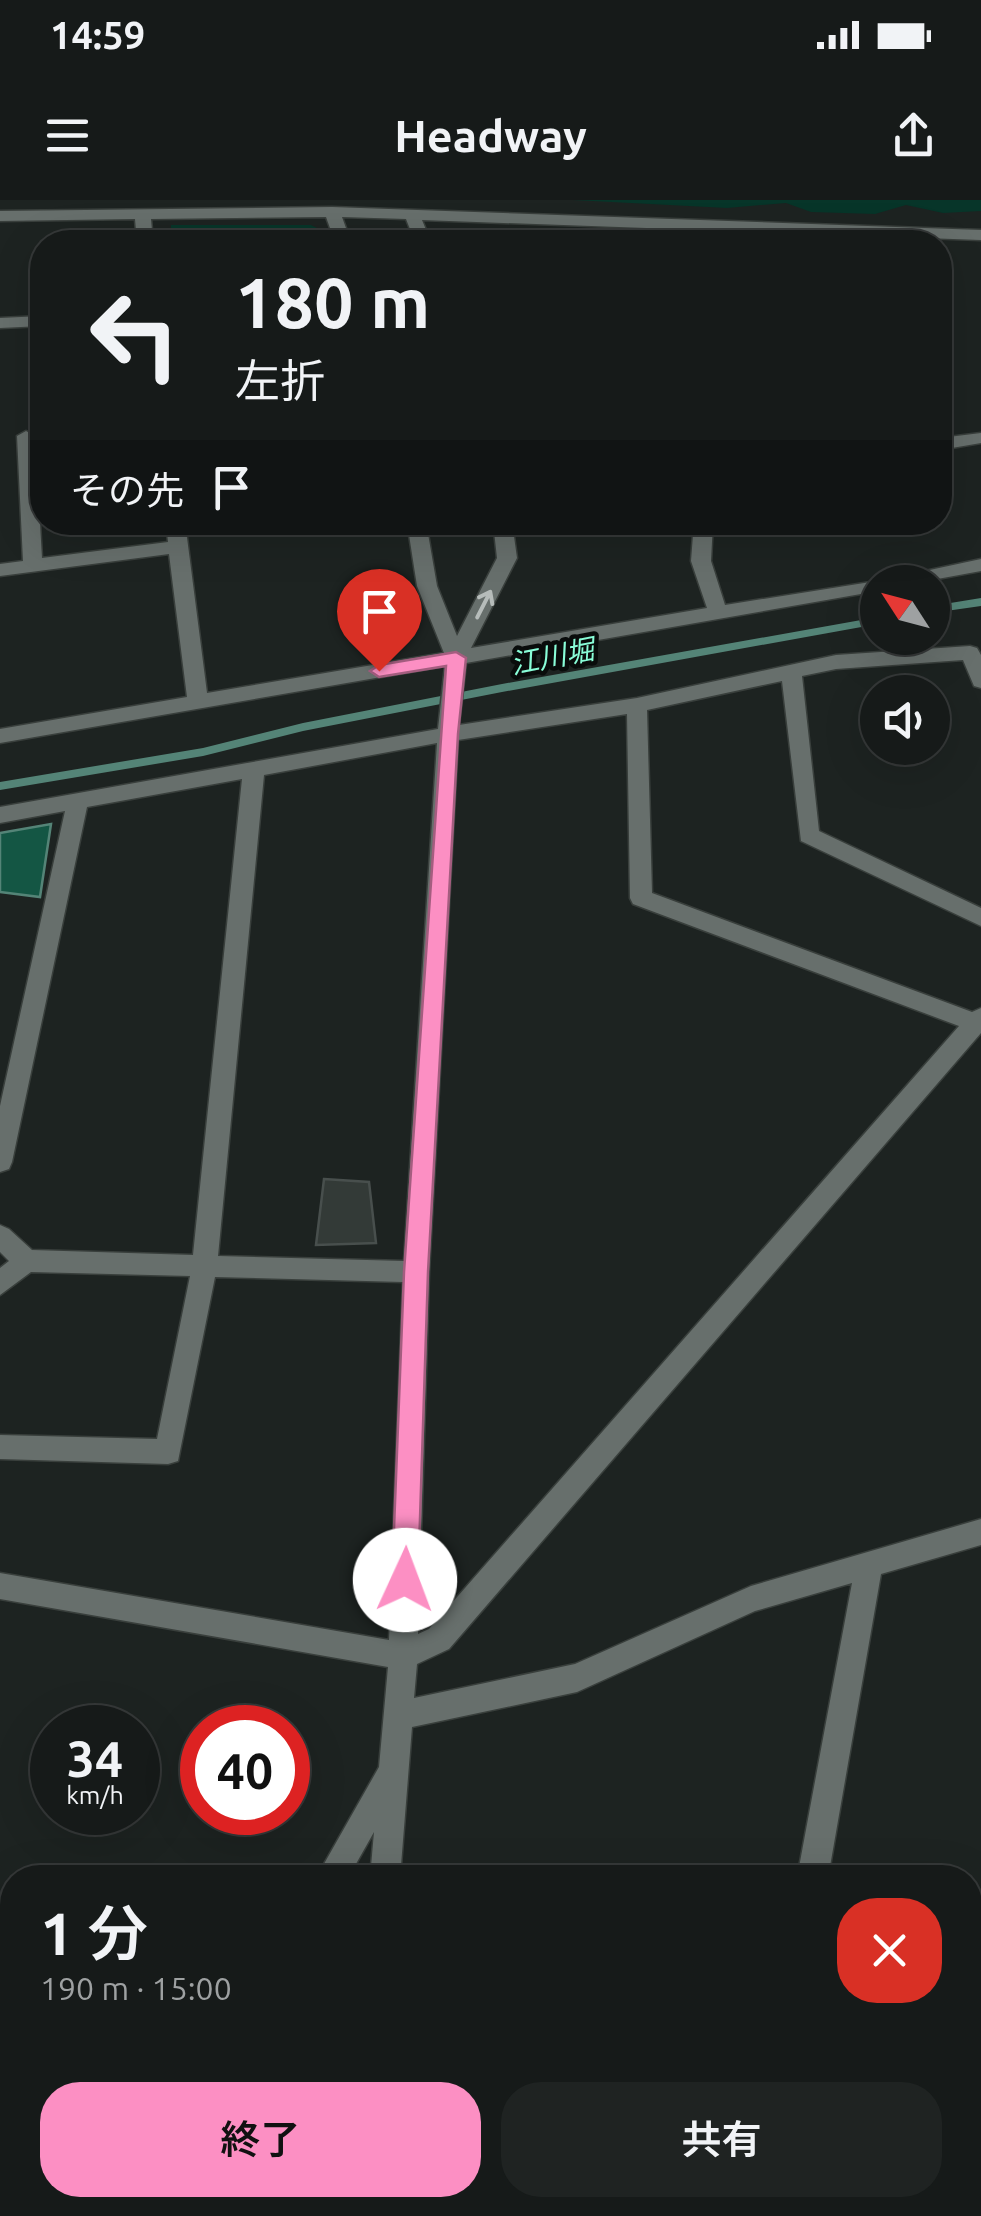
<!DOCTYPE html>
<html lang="ja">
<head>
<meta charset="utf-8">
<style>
  :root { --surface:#161a19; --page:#1f2322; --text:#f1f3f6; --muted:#9ea1a2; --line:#353838; --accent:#fc8fc3 }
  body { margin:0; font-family:Ubuntu,"Noto Sans JP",sans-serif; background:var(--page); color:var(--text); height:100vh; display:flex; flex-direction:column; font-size:38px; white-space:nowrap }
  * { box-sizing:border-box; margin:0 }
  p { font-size:32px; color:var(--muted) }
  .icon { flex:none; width:55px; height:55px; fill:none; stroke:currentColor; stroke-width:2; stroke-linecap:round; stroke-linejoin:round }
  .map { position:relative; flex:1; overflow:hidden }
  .details { position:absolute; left:0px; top:1665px; width:982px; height:352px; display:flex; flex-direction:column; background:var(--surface); border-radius:40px 40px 0 0; box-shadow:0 10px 40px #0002,0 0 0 2px var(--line) }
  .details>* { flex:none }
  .hud { position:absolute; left:30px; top:30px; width:922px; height:305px; border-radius:40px; box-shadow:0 10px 40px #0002,0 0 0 2px var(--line); background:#161a19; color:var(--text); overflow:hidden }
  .needle { width:65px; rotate:306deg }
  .tools { position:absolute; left:860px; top:365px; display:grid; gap:20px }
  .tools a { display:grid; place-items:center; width:90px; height:90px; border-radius:50%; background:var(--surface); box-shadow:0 10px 40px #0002,0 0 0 2px var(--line); font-size:50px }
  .speed { position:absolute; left:30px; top:1505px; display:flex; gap:20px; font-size:50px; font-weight:700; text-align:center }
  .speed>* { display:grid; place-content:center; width:130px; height:130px; border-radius:50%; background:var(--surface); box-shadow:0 10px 40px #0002,0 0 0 2px var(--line); line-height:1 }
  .speed small { font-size:25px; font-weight:400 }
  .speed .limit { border:15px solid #d22; background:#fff; color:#111 }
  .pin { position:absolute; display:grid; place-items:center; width:85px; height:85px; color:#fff; margin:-102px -42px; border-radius:50% 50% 50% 0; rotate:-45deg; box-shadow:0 0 10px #0007 }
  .pin .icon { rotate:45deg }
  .me { position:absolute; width:110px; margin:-55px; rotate:2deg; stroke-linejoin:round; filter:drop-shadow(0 0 8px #0008) }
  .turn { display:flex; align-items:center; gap:35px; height:210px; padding:0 40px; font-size:45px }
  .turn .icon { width:130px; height:130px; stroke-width:2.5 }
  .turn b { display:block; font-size:70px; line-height:85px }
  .then { display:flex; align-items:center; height:95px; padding:0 40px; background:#0003; gap:20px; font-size:38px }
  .round { display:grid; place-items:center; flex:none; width:105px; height:105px; border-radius:40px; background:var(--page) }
  .head { display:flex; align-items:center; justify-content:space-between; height:170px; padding:0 40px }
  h1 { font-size:60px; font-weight:600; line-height:75px }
  .action { display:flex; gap:20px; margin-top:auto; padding:20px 40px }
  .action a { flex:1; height:115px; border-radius:40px; background:var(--accent); color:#111; font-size:40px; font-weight:600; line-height:115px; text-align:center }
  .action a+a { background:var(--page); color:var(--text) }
  .status { display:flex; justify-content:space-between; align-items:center; height:70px; padding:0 50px; background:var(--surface); direction:ltr }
  .status svg { height:28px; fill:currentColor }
  header { display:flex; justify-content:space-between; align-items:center; height:130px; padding:0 40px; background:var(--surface); font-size:45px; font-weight:600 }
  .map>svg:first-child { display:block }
</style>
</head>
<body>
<div class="status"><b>14:59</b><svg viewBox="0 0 49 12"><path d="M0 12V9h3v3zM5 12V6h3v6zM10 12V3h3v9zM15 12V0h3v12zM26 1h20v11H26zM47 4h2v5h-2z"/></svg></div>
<header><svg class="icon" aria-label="menu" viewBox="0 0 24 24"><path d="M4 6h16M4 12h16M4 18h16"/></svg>Headway<svg class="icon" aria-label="share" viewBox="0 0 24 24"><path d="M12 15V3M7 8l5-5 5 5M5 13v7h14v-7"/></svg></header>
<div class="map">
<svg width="981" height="2016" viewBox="0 0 981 2016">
  <rect width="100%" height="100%" fill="#1d2321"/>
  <path fill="#073529" d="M573,0H981V11L943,13L906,5L875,14L811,12L786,3L727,8Z
    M171,25H311L325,32L328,42H170Z"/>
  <path fill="#145644" stroke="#548477" stroke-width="2.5" d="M51,624L40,697L0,692V633Z"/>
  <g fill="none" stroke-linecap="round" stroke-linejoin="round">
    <path fill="#548477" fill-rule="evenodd" d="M981,398V406L932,413V406Z
      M878,417V424L502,492L303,531L203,556L0,590V582L203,548L303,523L502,484Z"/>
  </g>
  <path fill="#333a37" stroke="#484f4d" stroke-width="2.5" d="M324,979L369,982L376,1043L316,1045Z"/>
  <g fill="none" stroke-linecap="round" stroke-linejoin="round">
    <defs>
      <path id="minor" d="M332,7L981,30V40L422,20L431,42H415L406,19L342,17L351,42H335L326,17L151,19L153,42H137L135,19L0,21V11Z
        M42,116V126L0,128V118Z
        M26,231L35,236L42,358L168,342L166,322H185L207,493L444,453L417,386L407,322H426L437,386L457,436L497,358L493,322H512L517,358L471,448L707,408L691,361L694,322H713L711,361L725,405L883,380L981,359V371L921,382H878V391L466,463L459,525L637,498L836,455L970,446L977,448L981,455V488L974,486L963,460L836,469L802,476L819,631L981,708V726L801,641L782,481L647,510L652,693L972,812L981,808V833L449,1449L417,1464L414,1498L575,1464L751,1386L981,1319V1345L881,1374L828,1678H797L852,1383L755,1411L577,1492L412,1527L400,1678H370L374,1632L348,1678H316L379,1567L388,1467L0,1399V1373L389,1440L403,1082L215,1077L178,1261L168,1264L0,1259V1235L157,1239L190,1076L31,1072L0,1095V1068L9,1061L0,1052V1025L9,1029L32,1050L193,1055L242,579L87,607L12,962L9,969L0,972V906L65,611L0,623V607L438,529L445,466L0,543V529L187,497L169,354L0,376V364L23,361L17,236ZM627,514L630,698L633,704L959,826L429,1429L418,1434L429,1072L458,540ZM437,543L404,1061L218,1056L264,575Z
        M981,233V243L940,250V238Z
        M981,1757V1853L970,1857V1762Z
        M129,2005H164L159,2016H124Z
        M379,2005H416L421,2016H378Z
        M735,2005H769L767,2016H733Z
        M927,2005H961L959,2016H925Z"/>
    </defs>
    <use href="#minor" stroke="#393f3c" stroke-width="3"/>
    <use href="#minor" fill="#676f6c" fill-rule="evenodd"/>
  </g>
  <defs><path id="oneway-shaft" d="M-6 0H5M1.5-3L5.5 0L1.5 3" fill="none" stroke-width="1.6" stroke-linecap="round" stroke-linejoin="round" transform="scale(2.5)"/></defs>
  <use stroke="#b6bcba" href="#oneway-shaft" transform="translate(484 404) rotate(-63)"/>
  <path fill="#fc8fc3" stroke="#a45d7f" stroke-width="2.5" d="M456,452L466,458L458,534L428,1072L418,1380L414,1388L405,1392L396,1388L392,1380L404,1072L446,466L379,477L370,471L379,465Z"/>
  <g text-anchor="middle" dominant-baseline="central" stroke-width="9" stroke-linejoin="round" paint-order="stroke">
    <g font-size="28" font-style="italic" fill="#89fed8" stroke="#090c0b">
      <text transform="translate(552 456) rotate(-11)">江川堀</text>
    </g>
  </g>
</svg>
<div class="tools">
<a><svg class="needle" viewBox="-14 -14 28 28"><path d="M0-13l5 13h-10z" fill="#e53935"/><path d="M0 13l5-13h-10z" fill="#9ea1a2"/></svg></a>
<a><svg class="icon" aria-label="sound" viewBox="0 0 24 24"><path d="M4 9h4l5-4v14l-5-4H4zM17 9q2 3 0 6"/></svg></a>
</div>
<div class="speed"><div>34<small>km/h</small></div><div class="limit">40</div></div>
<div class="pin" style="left:379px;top:471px;background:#d93025"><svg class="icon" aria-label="arrive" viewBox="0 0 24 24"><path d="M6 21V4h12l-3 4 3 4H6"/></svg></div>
<svg class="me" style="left:405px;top:1380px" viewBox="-20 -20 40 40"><circle r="19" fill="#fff"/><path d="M0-13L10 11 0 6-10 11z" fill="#fc8fc3"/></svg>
<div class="hud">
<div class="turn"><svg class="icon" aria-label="left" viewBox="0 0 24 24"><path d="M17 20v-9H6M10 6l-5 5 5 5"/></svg><div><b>180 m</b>左折</div></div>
<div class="then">その先<svg class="icon" aria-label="arrive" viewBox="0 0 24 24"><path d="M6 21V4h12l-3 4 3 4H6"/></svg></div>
</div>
<section class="details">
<div class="head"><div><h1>1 分</h1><p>190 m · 15:00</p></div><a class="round" style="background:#d93025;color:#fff"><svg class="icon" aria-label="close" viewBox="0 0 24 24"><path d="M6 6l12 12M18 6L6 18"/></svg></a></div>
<div class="action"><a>終了</a><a>共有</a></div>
</section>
</div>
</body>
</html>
